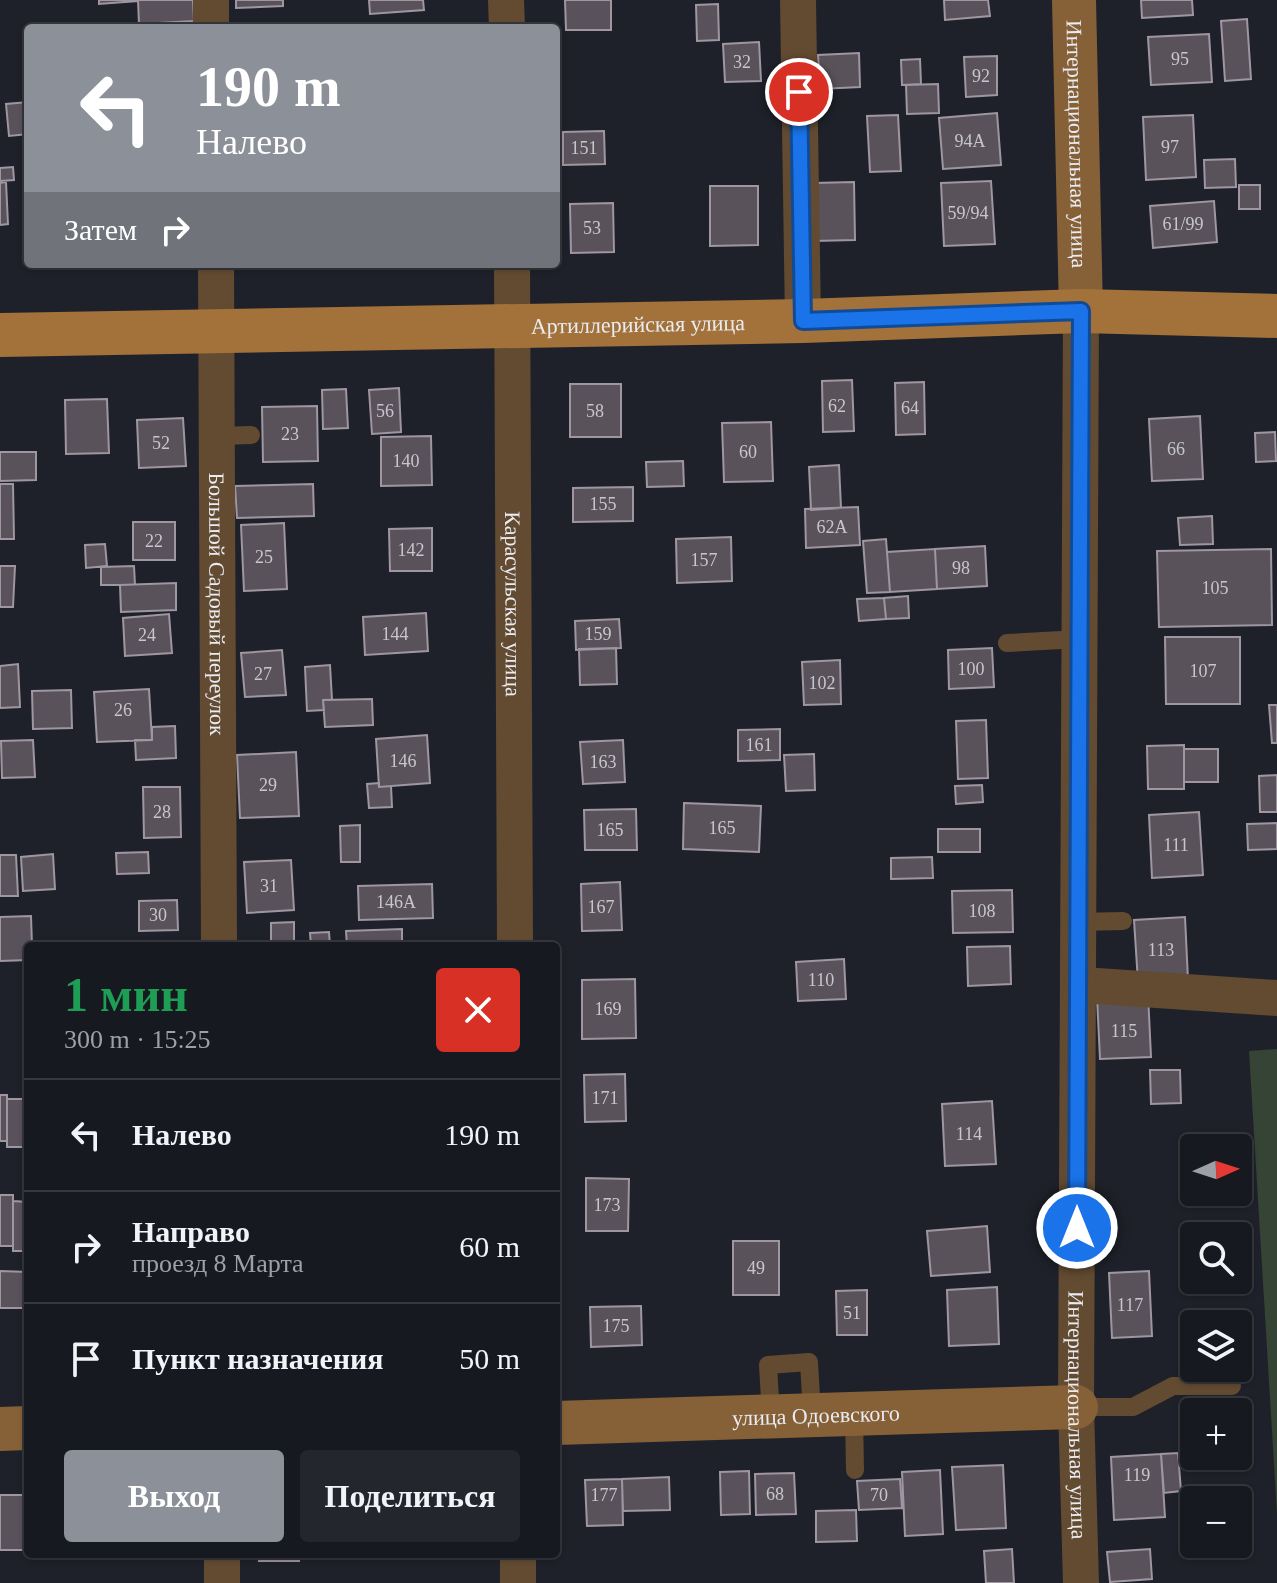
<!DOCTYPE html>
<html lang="ru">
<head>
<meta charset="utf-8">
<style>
  :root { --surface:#171920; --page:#24262d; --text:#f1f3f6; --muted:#9ea0a5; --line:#36383e; --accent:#8c9099 }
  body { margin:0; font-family:Georgia,serif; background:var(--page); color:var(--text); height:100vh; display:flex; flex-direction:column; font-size:30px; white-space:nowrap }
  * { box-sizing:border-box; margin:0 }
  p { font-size:26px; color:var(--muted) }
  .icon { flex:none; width:44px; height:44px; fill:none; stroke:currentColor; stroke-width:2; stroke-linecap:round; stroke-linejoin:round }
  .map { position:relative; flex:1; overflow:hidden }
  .sheet { position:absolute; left:24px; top:942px; width:536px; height:616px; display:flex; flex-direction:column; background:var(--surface); border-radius:8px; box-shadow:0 2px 6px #0004,0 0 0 2px var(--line) }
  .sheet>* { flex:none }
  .guide { position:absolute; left:24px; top:24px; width:536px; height:244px; border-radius:8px; box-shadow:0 2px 6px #0004,0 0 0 2px var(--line); background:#8c9099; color:#fff; overflow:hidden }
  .needle { width:52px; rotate:87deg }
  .tools { position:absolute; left:1180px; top:1134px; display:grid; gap:16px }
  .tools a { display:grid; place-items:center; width:72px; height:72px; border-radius:8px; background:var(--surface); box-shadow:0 2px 6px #0004,0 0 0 2px var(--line); font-size:40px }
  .pin { position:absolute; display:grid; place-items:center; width:68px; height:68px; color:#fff; margin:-34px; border:4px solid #fff; border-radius:50%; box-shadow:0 2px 8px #0007 }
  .me { position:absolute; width:88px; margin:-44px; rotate:0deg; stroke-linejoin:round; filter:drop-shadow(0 0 6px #0008) }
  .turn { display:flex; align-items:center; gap:28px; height:168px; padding:0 40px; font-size:36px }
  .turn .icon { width:104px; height:104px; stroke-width:2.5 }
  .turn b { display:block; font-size:56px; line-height:68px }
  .then { display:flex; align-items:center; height:76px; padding:0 40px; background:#0003; gap:16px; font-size:30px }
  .round { display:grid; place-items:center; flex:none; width:84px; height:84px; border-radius:8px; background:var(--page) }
  .overview { display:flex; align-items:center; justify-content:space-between; height:136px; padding:0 40px }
  h1 { font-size:48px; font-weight:700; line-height:60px; color:#1e9e55 }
  .button { display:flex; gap:16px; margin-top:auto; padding:16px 40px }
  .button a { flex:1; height:92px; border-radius:8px; background:var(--accent); color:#fff; font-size:32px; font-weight:700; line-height:92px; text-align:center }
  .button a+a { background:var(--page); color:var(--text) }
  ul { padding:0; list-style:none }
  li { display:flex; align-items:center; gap:24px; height:112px; padding:0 40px; border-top:2px solid var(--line) }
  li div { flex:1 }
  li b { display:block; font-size:30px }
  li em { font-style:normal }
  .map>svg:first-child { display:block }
</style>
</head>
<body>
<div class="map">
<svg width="1277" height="1583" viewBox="0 0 1277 1583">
  <rect width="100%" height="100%" fill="#1f212a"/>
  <path fill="#354435" d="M1277,1049V1514L1249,1051Z"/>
  <path fill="#59525b" stroke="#9e96a0" stroke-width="2" d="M99,0H138V1L99,4Z
    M138,0H193L194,21L139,24Z
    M236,0H283V6L236,8Z
    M369,0H423L424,10L370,14Z
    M565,0H611V30H566Z
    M944,0H988L990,16L945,20Z
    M1141,0H1192L1193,15L1142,18Z
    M718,4L719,40L697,41L696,5Z
    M1247,19L1251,79L1225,81L1221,21Z
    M1209,34L1212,82L1151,85L1148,37Z
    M759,42L761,81L725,82L723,44Z
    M859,53L860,87L820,89L818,55Z
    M997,56V95L966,97L964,57Z
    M920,59L921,84L902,85L901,60Z
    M938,84L939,113L907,114L906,85Z
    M28,102V134L9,136L6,104Z
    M997,113L1001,165L943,169L939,118Z
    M898,115L901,171L870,172L867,116Z
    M1193,115L1196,177L1146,180L1143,117Z
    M604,131L605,164L563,165V132Z
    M1235,159L1236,187L1205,188L1204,160Z
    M13,167L14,180L0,181V168Z
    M991,181L995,244L944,246L941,183Z
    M6,182L8,224L0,225V183Z
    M854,182L855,240L814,241L813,183Z
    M1239,185H1260V209H1239Z
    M710,186H758V245L710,246Z
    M1214,201L1217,242L1153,248L1150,206Z
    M613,203L614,252L571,253L570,204Z
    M852,380L854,431L823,432L822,381Z
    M924,382L925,434L896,435L895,383Z
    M570,384H621V437H570Z
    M399,388L401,432L372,434L369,390Z
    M346,389L348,428L323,429L322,390Z
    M107,399L109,453L66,454L65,400Z
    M317,406L318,461L263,462L262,407Z
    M1200,416L1203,479L1152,481L1149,419Z
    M183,418L186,466L139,468L137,420Z
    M771,422L773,481L724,482L722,423Z
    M1275,432L1276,461L1256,462L1255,433Z
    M431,436L432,485L381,486V437Z
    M0,452H36V480L0,481Z
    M683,461L684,486L647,487L646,462Z
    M839,465L841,508L811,510L809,467Z
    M0,484H13L14,539H0Z
    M313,484L314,516L237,518L235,486Z
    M633,487V521L573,522V488Z
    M858,507L860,545L806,548L805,509Z
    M1212,516L1213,544L1180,545L1178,518Z
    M133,522H175V560H133Z
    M284,523L287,589L244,591L241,525Z
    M432,528V571H390L389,529Z
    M731,537L732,581L677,583L676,539Z
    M886,539L890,592L867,593L863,541Z
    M105,544L107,566L86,568L85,545Z
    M985,546L987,586L937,589L935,549Z
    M935,549L937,589L890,592L887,552Z
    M1271,549L1272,625L1159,627L1157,551Z
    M0,566H15L13,607H0Z
    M134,566L135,585H101V567Z
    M176,583V610L121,612L120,585Z
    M908,596L909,618L886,619L884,598Z
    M884,598L886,619L859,621L857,599Z
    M426,613L428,651L365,655L363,617Z
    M169,614L172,653L125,656L123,618Z
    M619,619L621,648L576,650L575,621Z
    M1165,637H1240V704H1166Z
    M616,648L617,684L580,685L579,649Z
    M992,648L994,687L949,689L948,650Z
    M282,650L286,695L245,697L241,653Z
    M840,660L841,704L804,705L802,662Z
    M18,664L20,707L0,708V666Z
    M330,665L332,700H323L324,710L307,711L305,667Z
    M149,689L152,740L97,742L94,692Z
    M71,690L72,728L33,729L32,691Z
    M372,699L373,725L325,727L323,700Z
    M1269,705H1277V743H1272Z
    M986,720L988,778L958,779L956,721Z
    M175,726L176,758L136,760L135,740H152V727Z
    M780,729V760L738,761V730Z
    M427,735L430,783L379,787L376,739Z
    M33,740L35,777L2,778L1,741Z
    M623,740L625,782L583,784L580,742Z
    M1184,745V789H1148L1147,746Z
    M1184,749H1218V782H1184Z
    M296,752L299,816L240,818L237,755Z
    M814,754L815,790L786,791L784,755Z
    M1277,775V812H1260L1259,776Z
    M379,783V787L391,786L392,807L369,808L367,784Z
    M982,785L983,802L956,804L955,786Z
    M143,787H180L181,837L144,838Z
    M684,803L761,806L759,852L683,849Z
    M636,809L637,850H585L584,810Z
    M1199,812L1203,875L1152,878L1149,815Z
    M1277,823V849L1248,850L1247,824Z
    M360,825V862H341L340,826Z
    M938,829H980V852H938Z
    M148,852L149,873L117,874L116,853Z
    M53,854L55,889L23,891L21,857Z
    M0,855H16L18,896H0Z
    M932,857L933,878L891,879V858Z
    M291,860L294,910L247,913L244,862Z
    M620,882L622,930L582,931L581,884Z
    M432,884L433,918L359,920L358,886Z
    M1012,890L1013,932L953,933L952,891Z
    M177,900L178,930L139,931V901Z
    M31,916L32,946H28V960L0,961V917Z
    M1185,917L1188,980L1138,982L1134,920Z
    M294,922V946H271V923Z
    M402,929V946H347L346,931Z
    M329,932L330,946H311L310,933Z
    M1010,946L1011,984L968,986L967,947Z
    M844,959L846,999L798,1001L796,962Z
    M635,979L636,1038L582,1039V980Z
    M1148,994L1151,1057L1100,1059L1097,997Z
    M24,1004H28V1050H25Z
    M1150,1070H1180L1181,1103L1151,1104Z
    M625,1074L626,1121L585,1122L584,1075Z
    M0,1095H7V1141H0Z
    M7,1099H28V1147H7Z
    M992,1101L996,1164L945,1166L942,1104Z
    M586,1178L629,1179L628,1231H586Z
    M0,1195H13V1246H0Z
    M13,1201L28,1202V1251H13Z
    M987,1226L990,1272L931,1276L927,1231Z
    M733,1241H779V1295H733Z
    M0,1271L28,1272V1308H0Z
    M1149,1271L1152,1336L1112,1338L1109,1273Z
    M997,1287L999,1344L949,1346L947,1290Z
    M867,1290V1335H837L836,1291Z
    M641,1306L642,1345L591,1347L590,1307Z
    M1178,1453L1181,1491L1164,1493L1161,1454Z
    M1161,1454L1165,1517L1114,1520L1111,1457Z
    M1003,1465L1006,1528L956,1530L952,1467Z
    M940,1470L943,1534L905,1536L902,1472Z
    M749,1471L750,1514L721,1515L720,1472Z
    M794,1473L796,1514L756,1515L755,1474Z
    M669,1477L670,1510L623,1511L622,1479Z
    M622,1479L623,1525L587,1526L585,1480Z
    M900,1479L902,1508L859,1510L857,1481Z
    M0,1495H23V1550H0Z
    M856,1510L857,1541L816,1542V1511Z
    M1012,1549L1014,1583H986L984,1551Z
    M1150,1549L1152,1579L1110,1582L1107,1552Z
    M108,1554H149V1556L109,1557Z
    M173,1554H203V1559H173Z
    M241,1554H260V1557L242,1559Z
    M260,1554H299V1561H259Z"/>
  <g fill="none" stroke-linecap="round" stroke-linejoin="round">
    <path stroke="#624b31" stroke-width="18" d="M218,436L251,435
      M1007,643L1079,639
      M1078,922L1123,921
      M1076,1407H1133L1173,1386H1232
      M854,1414L855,1470
      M771,1416L768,1365L809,1362L812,1415"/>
    <g stroke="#624b31" stroke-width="36">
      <path d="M211,0V28"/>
      <path d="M506,0L507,28"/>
      <path d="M798,0L803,321"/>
      <path id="s1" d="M216,264L219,946"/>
      <path id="s2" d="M512,264L515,946"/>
      <path id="s3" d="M1081,311L1076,1407L1081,1583"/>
      <path d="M1078,990L1097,986L1277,998"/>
      <path d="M222,1554V1583"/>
      <path d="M518,1554V1583"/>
    </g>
    <g stroke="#866137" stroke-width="44">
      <path id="s4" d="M1074,0L1081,311"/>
      <path id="s5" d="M556,1423L1076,1407"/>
      <path d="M0,1429L28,1428"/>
    </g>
    <path stroke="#a2723a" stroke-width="44" id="s6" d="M0,335L803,321L1081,311L1277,316"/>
  </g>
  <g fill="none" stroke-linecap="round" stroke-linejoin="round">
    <defs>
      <path id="route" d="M799,92L803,321L1081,311L1077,1228"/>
    </defs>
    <use href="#route" stroke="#114b97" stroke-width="20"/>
    <use href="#route" stroke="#1a73e8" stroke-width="14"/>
  </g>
  <g text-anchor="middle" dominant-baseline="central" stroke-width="7" stroke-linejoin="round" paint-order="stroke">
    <g font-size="18" fill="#c6c6cc">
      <text x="1180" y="59">95</text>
      <text x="742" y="62">32</text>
      <text x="981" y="76">92</text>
      <text x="970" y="141">94А</text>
      <text x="1170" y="147">97</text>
      <text x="584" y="148">151</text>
      <text x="968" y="213">59/94</text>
      <text x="1183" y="224">61/99</text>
      <text x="592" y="228">53</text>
      <text x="837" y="406">62</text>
      <text x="910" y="408">64</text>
      <text x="385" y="411">56</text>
      <text x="595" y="411">58</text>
      <text x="290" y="434">23</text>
      <text x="161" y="443">52</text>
      <text x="1176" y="449">66</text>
      <text x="748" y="452">60</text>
      <text x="406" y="461">140</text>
      <text x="603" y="504">155</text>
      <text x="832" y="527">62А</text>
      <text x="154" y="541">22</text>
      <text x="411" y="550">142</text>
      <text x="264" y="557">25</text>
      <text x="704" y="560">157</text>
      <text x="961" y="568">98</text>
      <text x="1215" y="588">105</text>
      <text x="395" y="634">144</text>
      <text x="598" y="634">159</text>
      <text x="147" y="635">24</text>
      <text x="971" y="669">100</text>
      <text x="1203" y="671">107</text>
      <text x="263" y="674">27</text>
      <text x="822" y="683">102</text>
      <text x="123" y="710">26</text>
      <text x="759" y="745">161</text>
      <text x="403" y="761">146</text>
      <text x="603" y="762">163</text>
      <text x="268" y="785">29</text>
      <text x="162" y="812">28</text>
      <text x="722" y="828">165</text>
      <text x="610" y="830">165</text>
      <text x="1176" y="845">111</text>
      <text x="269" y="886">31</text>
      <text x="396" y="902">146А</text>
      <text x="601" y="907">167</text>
      <text x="982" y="911">108</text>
      <text x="158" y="915">30</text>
      <text x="1161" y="950">113</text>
      <text x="821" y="980">110</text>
      <text x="608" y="1009">169</text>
      <text x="1124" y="1031">115</text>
      <text x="605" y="1098">171</text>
      <text x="969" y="1134">114</text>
      <text x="607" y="1205">173</text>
      <text x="756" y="1268">49</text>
      <text x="1130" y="1305">117</text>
      <text x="852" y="1313">51</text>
      <text x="616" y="1326">175</text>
      <text x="1137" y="1475">119</text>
      <text x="775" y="1494">68</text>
      <text x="604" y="1495">177</text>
      <text x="879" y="1495">70</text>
    </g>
    <g font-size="22" fill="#eaecf2" stroke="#1f212a">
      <text stroke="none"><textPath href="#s4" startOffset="144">Интернациональная улица</textPath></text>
      <text stroke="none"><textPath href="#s6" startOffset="638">Артиллерийская улица</textPath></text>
      <text stroke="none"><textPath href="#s1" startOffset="340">Большой Садовый переулок</textPath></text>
      <text stroke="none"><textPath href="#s2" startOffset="340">Карасульская улица</textPath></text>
      <text stroke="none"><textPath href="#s5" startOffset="260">улица Одоевского</textPath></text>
      <text stroke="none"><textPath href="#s3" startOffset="1104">Интернациональная улица</textPath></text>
    </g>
  </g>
</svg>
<div class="tools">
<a><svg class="needle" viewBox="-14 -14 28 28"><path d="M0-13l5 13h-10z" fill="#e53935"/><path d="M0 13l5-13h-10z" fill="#9ea0a5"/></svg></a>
<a><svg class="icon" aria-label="search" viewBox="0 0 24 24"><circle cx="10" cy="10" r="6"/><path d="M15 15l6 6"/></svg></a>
<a><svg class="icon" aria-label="layers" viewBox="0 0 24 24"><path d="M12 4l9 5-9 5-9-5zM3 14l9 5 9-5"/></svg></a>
<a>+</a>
<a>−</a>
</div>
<div class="pin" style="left:799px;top:92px;background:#d93025"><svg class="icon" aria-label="arrive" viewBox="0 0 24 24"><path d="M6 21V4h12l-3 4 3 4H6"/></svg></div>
<svg class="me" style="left:1077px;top:1228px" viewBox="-20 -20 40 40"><circle r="17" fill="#1a73e8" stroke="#fff" stroke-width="3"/><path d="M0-11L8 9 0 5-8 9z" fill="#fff"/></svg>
<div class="guide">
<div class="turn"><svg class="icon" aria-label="left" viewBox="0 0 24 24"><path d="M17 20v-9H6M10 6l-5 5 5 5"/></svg><div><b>190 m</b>Налево</div></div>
<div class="then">Затем<svg class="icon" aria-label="right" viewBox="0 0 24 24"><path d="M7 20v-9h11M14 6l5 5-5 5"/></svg></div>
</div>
<section class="sheet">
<div class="overview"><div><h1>1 мин</h1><p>300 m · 15:25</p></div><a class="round" style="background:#d93025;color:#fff"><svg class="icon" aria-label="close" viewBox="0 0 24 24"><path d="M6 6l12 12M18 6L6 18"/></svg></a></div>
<ul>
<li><svg class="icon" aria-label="left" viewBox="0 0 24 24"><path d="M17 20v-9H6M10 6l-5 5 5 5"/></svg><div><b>Налево</b></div><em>190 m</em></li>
<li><svg class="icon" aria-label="right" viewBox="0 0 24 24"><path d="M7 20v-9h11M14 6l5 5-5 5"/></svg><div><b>Направо</b><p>проезд 8 Марта</p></div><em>60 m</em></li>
<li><svg class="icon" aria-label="arrive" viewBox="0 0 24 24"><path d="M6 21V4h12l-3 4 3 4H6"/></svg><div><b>Пункт назначения</b></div><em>50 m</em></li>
</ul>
<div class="button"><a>Выход</a><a>Поделиться</a></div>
</section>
</div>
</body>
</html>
